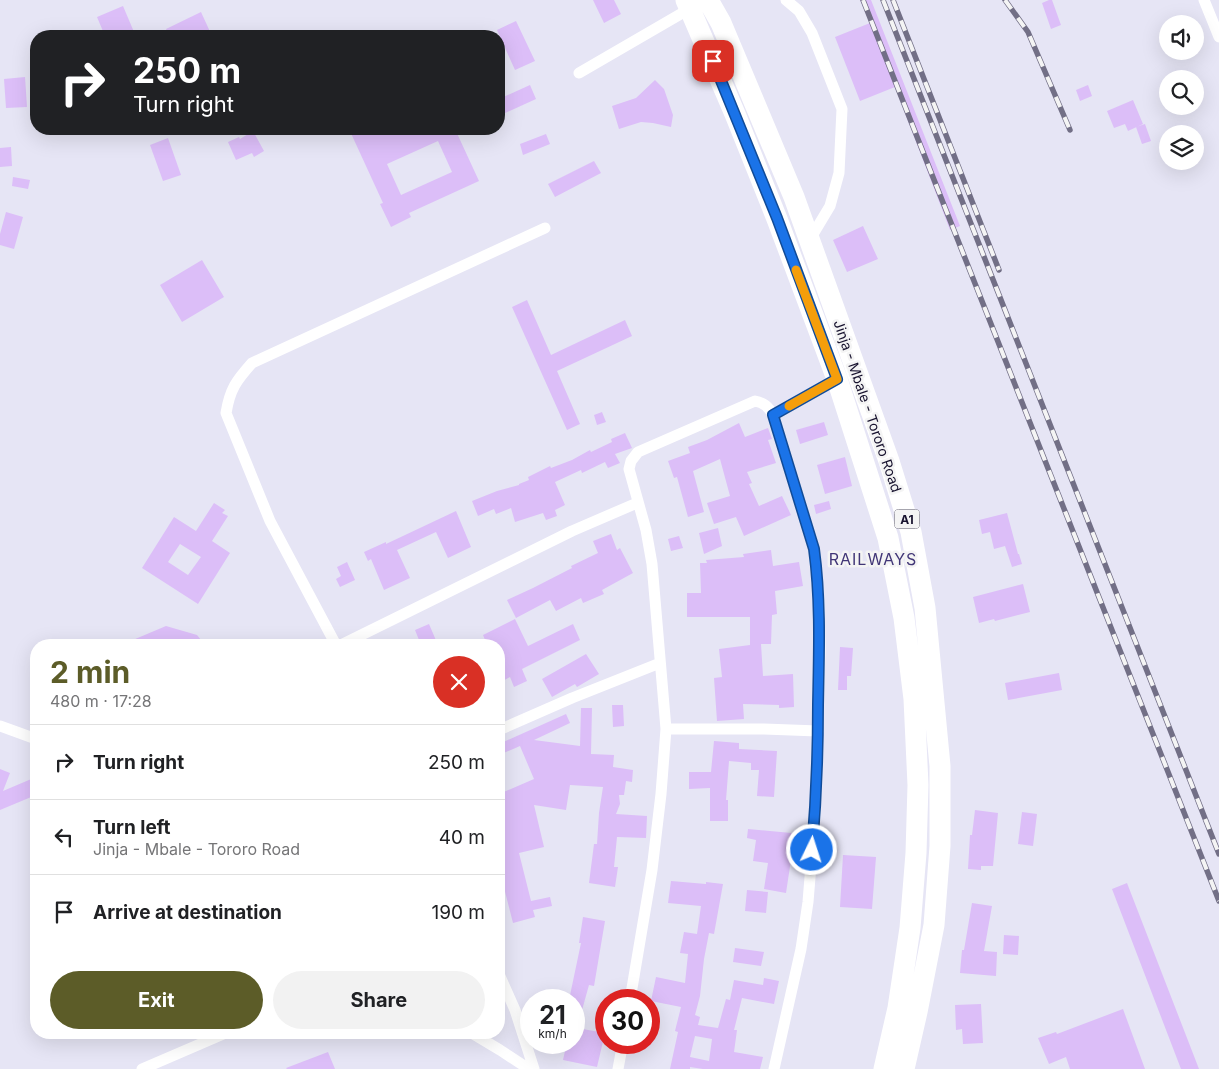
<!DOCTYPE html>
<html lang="en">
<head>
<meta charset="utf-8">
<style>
  :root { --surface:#fff; --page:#f2f2f2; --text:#202124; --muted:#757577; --line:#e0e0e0; --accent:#5c5c28 }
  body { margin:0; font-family:Inter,sans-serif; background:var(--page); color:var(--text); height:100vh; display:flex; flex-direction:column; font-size:19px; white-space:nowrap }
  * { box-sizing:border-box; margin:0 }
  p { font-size:16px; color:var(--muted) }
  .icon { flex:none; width:28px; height:28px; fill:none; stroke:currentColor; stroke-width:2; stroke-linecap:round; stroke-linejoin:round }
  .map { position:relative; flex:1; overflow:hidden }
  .side { position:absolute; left:30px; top:639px; width:475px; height:400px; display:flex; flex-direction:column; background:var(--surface); border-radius:20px; box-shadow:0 5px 20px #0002 }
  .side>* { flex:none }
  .guide { position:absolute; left:30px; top:30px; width:475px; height:105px; border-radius:20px; box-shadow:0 5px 20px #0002; background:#202124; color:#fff; overflow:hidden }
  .tools { position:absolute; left:1159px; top:15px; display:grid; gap:10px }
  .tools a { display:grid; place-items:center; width:45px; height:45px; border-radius:50%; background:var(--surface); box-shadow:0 5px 20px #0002; font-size:25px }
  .speed { position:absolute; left:520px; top:989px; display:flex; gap:10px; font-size:25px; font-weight:700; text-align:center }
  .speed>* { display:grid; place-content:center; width:65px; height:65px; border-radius:50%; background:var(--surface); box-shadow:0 5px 20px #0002; line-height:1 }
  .speed small { font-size:12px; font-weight:400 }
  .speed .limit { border:8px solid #d22; background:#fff; color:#111 }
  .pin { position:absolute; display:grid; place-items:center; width:42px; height:42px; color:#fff; margin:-21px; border-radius:10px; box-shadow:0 2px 8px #0006 }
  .me { position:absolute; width:55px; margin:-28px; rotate:4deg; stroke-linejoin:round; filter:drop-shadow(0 0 4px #0008) }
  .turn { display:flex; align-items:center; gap:18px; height:105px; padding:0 20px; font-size:22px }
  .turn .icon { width:65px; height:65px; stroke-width:2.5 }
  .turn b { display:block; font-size:35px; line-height:42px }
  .round { display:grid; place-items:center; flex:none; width:52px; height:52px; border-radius:26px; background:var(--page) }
  .headline { display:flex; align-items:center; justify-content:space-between; height:85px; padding:0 20px }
  h1 { font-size:30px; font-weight:700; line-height:38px; color:var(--accent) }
  .action { display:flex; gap:10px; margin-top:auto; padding:10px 20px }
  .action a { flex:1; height:58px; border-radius:30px; background:var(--accent); color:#fff; font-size:20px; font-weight:700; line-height:58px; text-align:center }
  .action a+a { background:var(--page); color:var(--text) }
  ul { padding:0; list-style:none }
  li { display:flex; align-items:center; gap:15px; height:75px; padding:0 20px; border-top:1px solid var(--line) }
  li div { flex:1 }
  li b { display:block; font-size:19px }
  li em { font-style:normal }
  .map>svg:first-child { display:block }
</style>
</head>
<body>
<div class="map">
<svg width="1219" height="1069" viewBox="0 0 1219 1069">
  <rect width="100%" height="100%" fill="#e6e5f5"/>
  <path fill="#dcbef8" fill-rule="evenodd" d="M593,0H614L621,14L604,23Z
    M860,0H871L960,226L950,230L895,87L860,101L835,37L870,23Z
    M1049,0H1052L1061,25L1051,29L1042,3Z
    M123,6L134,32L125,36H105L97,17Z
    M201,12L212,36H169L166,29Z
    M516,21L535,61L515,70L497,30Z
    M25,77L27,107L6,108L4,79Z
    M655,80L664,89L673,115L671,127L653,123L641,122L619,129L612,106L636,98Z
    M530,85L536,99L503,114L499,105V99Z
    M1088,85L1092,96L1080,101L1076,90Z
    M1133,100L1143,124L1128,131L1125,124L1114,128L1107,111Z
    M1145,124L1151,141L1142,144L1136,127Z
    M349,129H409L410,132L417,129H455L479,181L409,213L411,217L391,227L380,204L383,203ZM438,141L452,172L401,195L387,164Z
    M253,131L264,151L254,157L252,153L236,160L228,142L239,137L240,139Z
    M546,134L550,144L523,155L520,144Z
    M168,138L181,175L163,181L150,145Z
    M11,147L12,166L0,167V148Z
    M594,161L601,173L555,197L548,184Z
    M13,177L30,180L28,189L12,186Z
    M6,212L23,217L14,249L0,245V234Z
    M863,226L878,259L847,272L833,240Z
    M202,260L224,297L182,322L160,285Z
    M527,300L551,355L625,320L632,336L557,371L580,424L567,430L512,307Z
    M602,412L606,422L597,425L594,415Z
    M824,422L828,435L800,444L796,430Z
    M739,423L745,437L768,428L772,439L768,440L776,463L747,472L752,483L749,484L759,506L782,496L791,515L744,536L736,517L714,524L707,503L730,496L720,459L693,471L704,512L688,517L677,477L674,478L668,461L690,453L688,447L707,440Z
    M625,433L632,448L615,454L620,463L608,468L605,462L582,473L581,470L555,482L565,505L555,510L557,516L546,520L543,513L515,522L511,508L496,514L494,509L478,516L472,501L497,491L519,485V484L529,480L528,477L550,466L551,468L572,460L590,450L591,452L612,442L611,439Z
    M845,457L852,486L825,494L817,465Z
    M829,501L831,509L816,514L814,505Z
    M214,503L225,510L222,513L228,516L212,541L230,553L198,604L142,568L174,517L196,531ZM180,544L201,557L188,575L168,562Z
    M456,511L471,547L448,558L436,532L397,550L410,578L384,590L371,559L368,561L364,552L386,542V544Z
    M1007,513L1018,554H1019L1022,564L1012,567L1005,546L994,549L990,532L982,534L979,520Z
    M718,528L722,546L704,554L699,533Z
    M611,534L617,550L620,548L633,573L602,590L604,594L583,603L581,598L556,611L550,600L516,618L507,600L533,588L572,568L571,566L598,553L593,541Z
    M679,536L683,548L671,551L668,539Z
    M771,550L773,566L799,562L803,586L775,591L777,614L772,615L771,644H761L763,676L793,674L794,707L779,708V705L743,704L744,719L717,721L714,678L722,677L719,649L750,645V617H687V593H701L700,563H707L706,560L744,557L743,554Z
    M347,562L355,580L340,587L336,579L341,576L337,567Z
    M1023,584L1030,612L995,621L994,619L979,623L973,597Z
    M515,619L528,646L573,624L580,640L522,669L527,681L514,687L510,677L499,683V645H487L483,635Z
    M429,624L438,645H421L415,630Z
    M166,626L197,635L205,645H121Z
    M840,647L853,648L851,676H847V690H838Z
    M586,654L599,674L577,687L575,684L552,697L542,679Z
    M1059,673L1062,690L1008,700L1005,683Z
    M612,705H623L624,726L613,727Z
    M581,708H592L591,754L614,755L613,767L633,770L632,782L626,781L624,795H619L620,804L616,814L647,816L646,838L617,837L614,867H618L615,887L589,883L594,844H597L599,813L603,787L570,785L566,810L534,805L544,847L519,853L531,901L550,897L552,906L533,910L535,917L513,923L499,868V794L534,779L520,746L499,755V744L566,714L570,723L534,740L580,746Z
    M714,741L739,743V749L777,751L774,797L757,796L759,770H751V763L729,761L726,800H728V821H710V788L689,789V772H711Z
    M0,769L10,773L3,791L36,777V795L0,810Z
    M975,810L998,813L993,866H981V870L968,869L970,835H972Z
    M1022,812L1037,814L1033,846L1018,844Z
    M748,829L802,834L800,854L792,853L786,893L764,889L768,863L753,861L756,840L747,838Z
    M843,855L876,857L872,909L840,907Z
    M671,881L706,884V882L723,884L714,934L709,933L704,959L700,996L695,1015L700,1017L698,1025L718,1028L726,999L730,1000L734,980L763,985L764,978L779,981L774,1004L742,998L734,1030H737L734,1052L763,1057L760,1069H703L690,1067V1069H670L678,1032L675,1031L681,1007L651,1001L656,977L685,983L688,954L680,953L684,932L697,934L701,906L668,903ZM695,1036L712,1039L709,1061L690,1057Z
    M1127,883L1199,1069H1181L1112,889Z
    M747,890L768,892L766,913L745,911Z
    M972,903L992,906L984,951L997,952L996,976L960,973L962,950H964Z
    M583,917L605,921L594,986L589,985L577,1028L605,1033L597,1067L563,1060L567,1042H574V1000H569L581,943H579Z
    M1004,935L1019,936L1018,955L1003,954Z
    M735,948L764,952L761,966L733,962Z
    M981,1004L983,1043L963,1044L962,1029L956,1030L955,1005Z
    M1123,1009L1145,1069H1070L1066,1057L1049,1064L1038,1038L1056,1032L1057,1034Z
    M328,1052L335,1069H287L286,1068Z"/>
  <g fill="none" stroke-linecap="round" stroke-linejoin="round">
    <path stroke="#fff" stroke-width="11" d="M786,0L799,11L812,33L842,109L839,173L830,206L809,241
      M1204,0L1219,37
      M579,73L691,8
      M773,415L837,379
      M336,645L270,521L226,413C230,389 236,381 252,363L545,228
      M341,645L572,531L637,503
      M0,726L36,739
      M666,729H764L818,731
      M499,730L572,698L660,663
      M499,974L515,1010L534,1069
      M630,1000L652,870L661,794L666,729L652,564L646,530L629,469L631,461L638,452L755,401C764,403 768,406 773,415L814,549L819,600L820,649L815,816L808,902L801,949L774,1069
      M470,1032L500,1050L529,1069
      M142,1069L228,1032
      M618,1069L623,1042"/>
    <path stroke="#fff" stroke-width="21" d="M686,0L735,114L777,219L837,379L888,538L904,618L914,699L918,785L916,853L910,928L898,1008L884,1069
      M708,0L721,23L794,197L889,461L911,532L925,608L940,766V846L934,925L917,1012L904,1069"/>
    <defs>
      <path id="rail" d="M863,0L1219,901
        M883,0L1219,854
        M893,0L999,270
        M1005,0L1028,32L1070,130"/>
    </defs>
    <use href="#rail" stroke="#726f86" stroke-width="5.5"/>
    <use href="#rail" stroke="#f4f4f4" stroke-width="4" stroke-dasharray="11" stroke-linecap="butt"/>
  </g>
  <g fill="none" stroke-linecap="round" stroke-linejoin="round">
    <defs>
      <path id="route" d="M713,61L777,218L837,379L773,415L814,549C821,601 819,653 818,705C818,754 816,802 812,850"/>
    </defs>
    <use href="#route" stroke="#114b97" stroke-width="12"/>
    <use href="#route" stroke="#1a73e8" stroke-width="9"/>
    <path stroke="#f59e0b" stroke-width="9" d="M789,406L837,379L796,270"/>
  </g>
  <g text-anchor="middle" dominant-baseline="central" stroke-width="5" stroke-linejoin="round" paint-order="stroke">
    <rect fill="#f4f4f4" stroke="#595669" stroke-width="1" x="894.5" y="509.5" width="25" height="19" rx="4"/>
    <g font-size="12" font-weight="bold" fill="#17122e">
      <text x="907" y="519">A1</text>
    </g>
    <g font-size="14" fill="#17122e" stroke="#f4f4f4">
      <text transform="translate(868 406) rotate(71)">Jinja - Mbale - Tororo Road</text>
    </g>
    <g font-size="16" letter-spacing="1" fill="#413677" stroke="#f4f4f4">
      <text x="873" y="559">RAILWAYS</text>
    </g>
  </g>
</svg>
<div class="tools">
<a><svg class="icon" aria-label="sound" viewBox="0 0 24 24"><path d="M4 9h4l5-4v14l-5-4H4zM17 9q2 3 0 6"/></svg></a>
<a><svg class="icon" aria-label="search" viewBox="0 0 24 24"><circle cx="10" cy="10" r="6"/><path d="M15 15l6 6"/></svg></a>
<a><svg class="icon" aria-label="layers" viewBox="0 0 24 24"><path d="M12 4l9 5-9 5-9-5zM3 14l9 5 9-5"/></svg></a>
</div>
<div class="speed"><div>21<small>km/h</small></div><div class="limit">30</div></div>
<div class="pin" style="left:713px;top:61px;background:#d93025"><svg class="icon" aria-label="arrive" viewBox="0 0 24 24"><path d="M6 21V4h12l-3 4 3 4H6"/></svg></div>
<svg class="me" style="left:812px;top:850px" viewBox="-20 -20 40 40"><circle r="17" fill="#1a73e8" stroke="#fff" stroke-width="3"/><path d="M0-11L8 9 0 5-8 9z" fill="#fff"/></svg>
<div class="guide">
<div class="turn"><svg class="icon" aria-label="right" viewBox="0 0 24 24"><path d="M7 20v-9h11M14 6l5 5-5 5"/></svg><div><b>250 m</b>Turn right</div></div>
</div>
<section class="side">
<div class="headline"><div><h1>2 min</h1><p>480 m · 17:28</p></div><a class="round" style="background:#d93025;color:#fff"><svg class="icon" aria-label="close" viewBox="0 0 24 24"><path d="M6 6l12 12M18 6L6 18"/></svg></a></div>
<ul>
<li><svg class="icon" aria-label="right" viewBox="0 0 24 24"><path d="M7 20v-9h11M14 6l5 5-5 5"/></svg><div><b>Turn right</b></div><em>250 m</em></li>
<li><svg class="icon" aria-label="left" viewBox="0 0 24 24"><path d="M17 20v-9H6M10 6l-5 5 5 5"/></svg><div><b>Turn left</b><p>Jinja - Mbale - Tororo Road</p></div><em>40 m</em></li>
<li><svg class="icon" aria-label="arrive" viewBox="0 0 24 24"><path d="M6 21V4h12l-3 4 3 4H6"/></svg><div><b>Arrive at destination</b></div><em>190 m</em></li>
</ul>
<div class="action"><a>Exit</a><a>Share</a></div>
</section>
</div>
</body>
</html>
